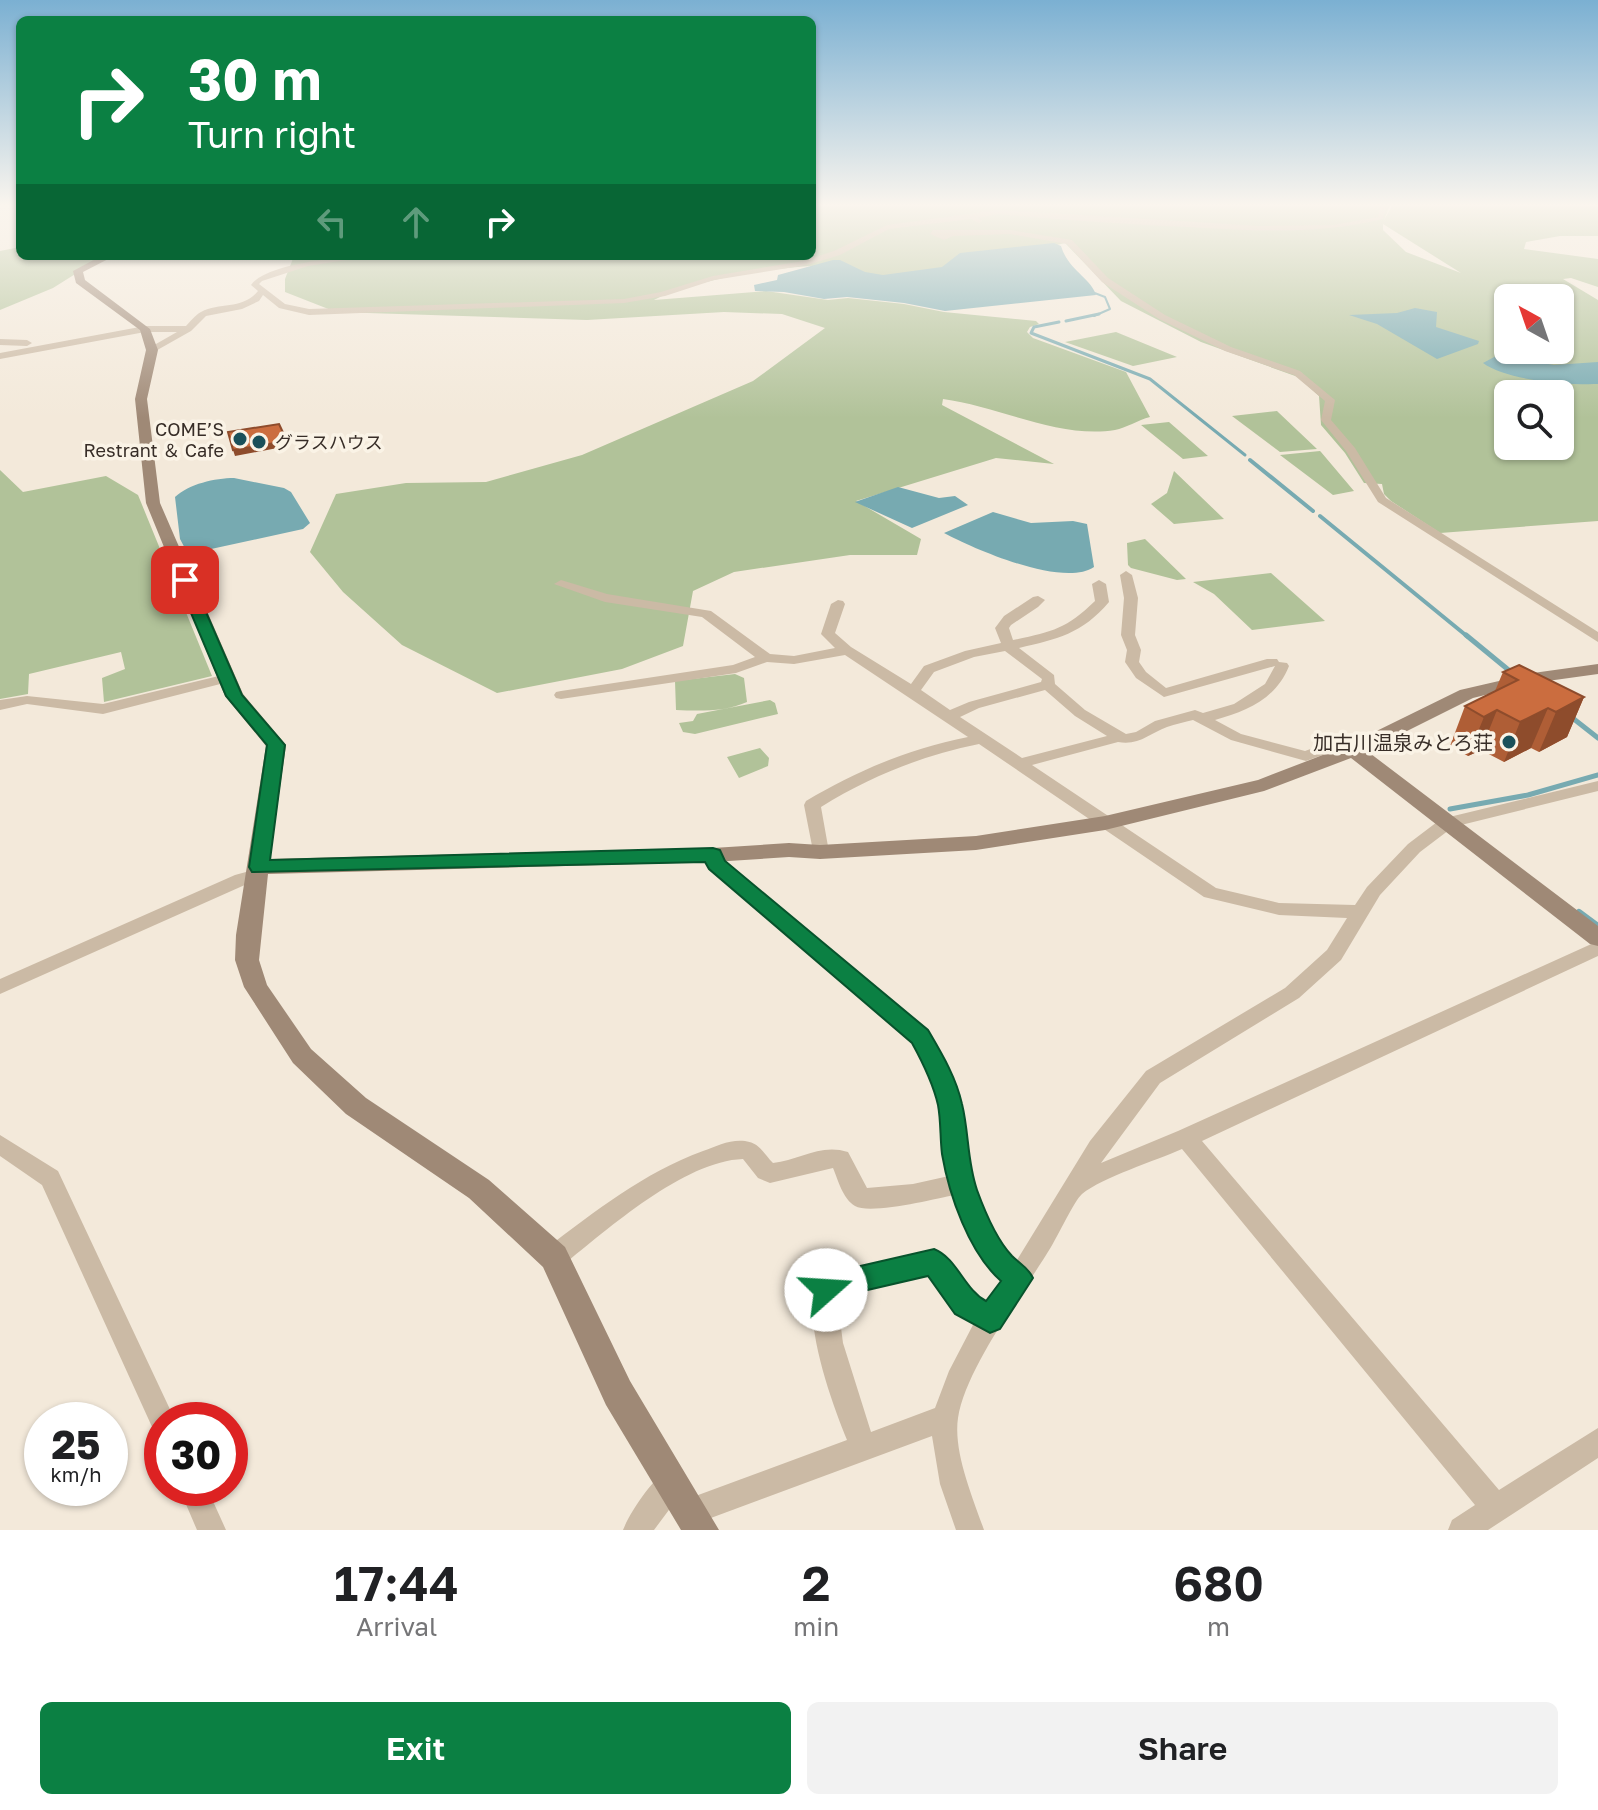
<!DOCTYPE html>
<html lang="en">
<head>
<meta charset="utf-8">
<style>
  :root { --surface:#fff; --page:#f2f2f2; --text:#202124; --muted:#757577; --accent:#0b8043 }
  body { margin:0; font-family:"Golos Text","Noto Sans JP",sans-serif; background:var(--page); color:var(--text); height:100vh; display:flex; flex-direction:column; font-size:30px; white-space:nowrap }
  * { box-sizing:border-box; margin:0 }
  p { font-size:26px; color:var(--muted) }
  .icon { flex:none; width:44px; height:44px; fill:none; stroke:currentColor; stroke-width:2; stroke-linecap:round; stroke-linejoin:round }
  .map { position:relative; height:1530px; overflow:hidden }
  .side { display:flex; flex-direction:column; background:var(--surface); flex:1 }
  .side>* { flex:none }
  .top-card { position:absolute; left:16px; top:16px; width:800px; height:244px; border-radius:12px; box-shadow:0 2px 6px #0004; background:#0b8043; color:#fff; overflow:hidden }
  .needle { width:52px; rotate:320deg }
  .fabs { position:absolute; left:1494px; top:284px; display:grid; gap:16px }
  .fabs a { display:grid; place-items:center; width:80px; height:80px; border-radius:12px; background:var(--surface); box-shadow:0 2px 6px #0004; font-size:40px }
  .speed { position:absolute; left:24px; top:1402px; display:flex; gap:16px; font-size:40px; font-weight:700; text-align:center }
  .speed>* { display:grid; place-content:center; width:104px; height:104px; border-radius:50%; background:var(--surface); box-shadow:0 2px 6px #0004; line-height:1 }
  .speed small { font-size:20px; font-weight:400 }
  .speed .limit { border:12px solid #d22; background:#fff; color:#111 }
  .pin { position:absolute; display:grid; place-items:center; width:68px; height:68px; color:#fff; margin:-34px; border-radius:16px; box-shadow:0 4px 12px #0006 }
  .me { position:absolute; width:88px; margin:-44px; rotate:71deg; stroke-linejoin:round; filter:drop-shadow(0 0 6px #0008) }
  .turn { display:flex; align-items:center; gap:28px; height:168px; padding:0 40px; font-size:36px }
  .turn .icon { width:104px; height:104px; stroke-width:2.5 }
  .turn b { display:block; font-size:56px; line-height:68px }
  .lanes { display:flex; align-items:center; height:76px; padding:0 40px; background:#0003; justify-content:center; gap:40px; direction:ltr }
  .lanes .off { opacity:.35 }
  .eta { display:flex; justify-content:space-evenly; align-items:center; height:136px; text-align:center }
  .eta b { font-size:48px; font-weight:600; line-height:56px }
  .primary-button { display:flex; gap:16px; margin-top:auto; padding:16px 40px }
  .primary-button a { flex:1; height:92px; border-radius:12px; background:var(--accent); color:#fff; font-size:32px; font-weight:600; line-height:92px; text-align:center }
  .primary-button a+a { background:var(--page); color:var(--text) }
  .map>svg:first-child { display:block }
</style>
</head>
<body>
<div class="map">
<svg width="1598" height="1530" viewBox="0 0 1598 1530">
  <rect width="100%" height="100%" fill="#f3e9da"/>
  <path fill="#b1c299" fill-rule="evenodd" d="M812,203H1391L1384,220L1394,203H1598V236H1560L1526,242L1524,249L1598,259V287L1571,278L1563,279L1598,300V521L1440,533L1391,501L1384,494L1382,484L1364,483L1345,453L1321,425L1319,396L1298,377L1201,342L1121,301L1065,243C1012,255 937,275 883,276C867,277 851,268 835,266C792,263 692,280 654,300L766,291L828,300L848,298L904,304L944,312L1036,321L1039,324L1030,327L1027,332L1033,338L1126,372L1150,417C1138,420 1126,428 1115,430C1059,439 998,406 943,399L942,405L1054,464L996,458L856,501L921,539L917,555H850L734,572L693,591L683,646L622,669L497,693L402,645L343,592L310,552L336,494L406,483L486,482L582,455L753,381L825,328L782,314L724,312L587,320L336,312L285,292V279L294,256H812ZM1383,224L1461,273L1406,252L1383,230ZM1508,298H1560V350H1508ZM1508,394H1560V446H1508Z
    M20,247V256H104L53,288L0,310V251Z
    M1116,332L1177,357L1133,366L1065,342Z
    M1277,411L1278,412L1317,449L1280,452L1232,416Z
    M1169,422L1208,456L1183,459L1141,425Z
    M1320,451L1321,452L1354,491L1333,495L1280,455Z
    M0,470L23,492L106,476L138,495L212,676L104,702L102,678L125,669L121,652L29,674L28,694L0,699Z
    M1174,471L1224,519L1174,524L1151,504L1167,493Z
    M1145,539L1186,579L1177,580L1131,568L1128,565L1127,543Z
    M1271,573L1325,621L1252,630L1214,594L1193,582Z
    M735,674L744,678L747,702C725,712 700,711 676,710L675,681Z
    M770,700L775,703L778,714L695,734L683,732L679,723L693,721L697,714Z
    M760,748L769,758L768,766L739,778L727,757Z"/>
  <path fill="#77aab1" d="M1054,243L1061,246C1068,270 1091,278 1096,295L945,311L904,303L847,297L824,299L784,292L755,291L754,285L777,280L778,275L833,260H840L865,272L883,275L942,267L960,253Z
    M1415,308L1437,312L1436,327L1479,341L1478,344L1437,359L1377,324L1349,315L1397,313Z
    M1498,355L1554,365L1598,362V384C1567,385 1508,381 1483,363Z
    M234,478L284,488L291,492L310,523L303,529L188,554L180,539L175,497C189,484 215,478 234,478Z
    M898,487L939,498L955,496L968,505L912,528L855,502Z
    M993,512L1031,523L1073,521L1087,524L1094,567C1063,588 974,549 944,533Z"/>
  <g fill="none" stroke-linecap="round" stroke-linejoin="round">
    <path stroke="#77aab1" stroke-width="2" d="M1092,292L1105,297L1110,309L1094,316"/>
    <path stroke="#77aab1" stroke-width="3" d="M1066,321L1099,314
      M1059,322L1034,327L1031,333L1150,379L1245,455"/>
    <path stroke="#77aab1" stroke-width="4" d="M1250,460L1313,511
      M1320,516L1468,637"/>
    <path stroke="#77aab1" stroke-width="5" d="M1466,635L1511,672
      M1570,716L1598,738
      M1450,809L1528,795L1598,775"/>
    <path stroke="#77aab1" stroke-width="6" d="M1579,912L1598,926"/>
    <path fill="#cbbaa5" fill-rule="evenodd" d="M1381,203H1387L1383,219C1318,235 1254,231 1188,227C1125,224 1061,220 998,214L978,218L982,221L979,223L971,219L889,229L840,255L807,265L714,280L665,296L624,303L309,315L279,308L263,295L259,301L242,309L206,316L191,331L152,353L147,350L149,348L177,332H145L0,359V353L145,326H186C190,322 195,315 201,312C220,302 243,310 258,291L251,285C266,263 345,256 372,256L308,266L262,281L259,284L285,304L309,309L624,299L661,292L713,276L803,261L834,251L887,225L998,210L1260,226L1333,225L1378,217Z
      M933,230H1010L1072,240L1108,278L1165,315L1231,347L1300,371L1335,400L1331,420L1355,448L1386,498L1598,632V642L1378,502L1346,451L1321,420L1325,401L1294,375L1225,351L1159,319L1102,282L1067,244L1010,234L953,236L944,240L930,234Z
      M0,339L27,340L32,343L27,346L0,345Z
      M1126,571L1132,575L1138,598L1135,635L1141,650L1139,662L1146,672L1166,688L1267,659H1277L1279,662L1287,663L1289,666C1276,699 1247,711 1215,720L1241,734L1305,751L1335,740L1359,747L1361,750L1353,755L1336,750L1306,761L1231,740L1193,720C1185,722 1175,724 1167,727C1150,733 1139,746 1118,742L1032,765L1216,888L1279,903L1355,905L1367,887L1408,844L1441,819L1598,781V791L1453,827L1420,852L1380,895L1341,960L1299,998L1160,1083L1101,1163L1178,1131L1598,941V956L1202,1141L1499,1490L1598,1428V1458L1488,1530H1448L1452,1520L1475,1505L1182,1149C1155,1161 1103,1177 1082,1194C1074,1201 1058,1236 1051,1247C1024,1292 966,1367 958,1418C953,1452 973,1498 984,1530H956L940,1484L932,1436L692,1525L682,1521L678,1511L682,1501L847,1440C832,1403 801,1319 817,1282L843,1272L934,1251C955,1259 965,1291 987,1304L1004,1280L977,1245L954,1195C935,1199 870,1215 855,1206C843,1199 838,1180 833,1168L770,1183L758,1178L743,1159C684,1161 608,1229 563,1265L554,1268L545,1265L542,1257L545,1249C596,1211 643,1173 703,1151C716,1146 731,1139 745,1141C760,1143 763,1153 773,1163C799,1160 821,1143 848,1152L867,1188L913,1184L949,1176L937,1095L913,1043L710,868L704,855L707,851H719L724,861L927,1031C940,1053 953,1075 959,1099C964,1115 963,1132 965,1148C971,1190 988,1229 1017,1260L1090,1141L1146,1071L1285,988L1327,950L1347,918L1279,915L1204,897L979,744C921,756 871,776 821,807L829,852L826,856H814L804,805L806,801C858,770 909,749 968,737L845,655L794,664L767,662L736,673L561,699L556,698L554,695L556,692L561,691L733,665L755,657L702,617L605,602L554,584L561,580L607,594L711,611L770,654L794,656L835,648L821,634L831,604L838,600L843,601L845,604L835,633L851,647L911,684L924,666L965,651L1001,643L995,628L1004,616L1033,597L1038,596L1045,600L1038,607L1011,625L1009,628L1013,640C1052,632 1066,629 1095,601L1092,584L1099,580L1106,584L1109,602C1082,634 1057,639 1019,648L1054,675L1055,684L1085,710L1126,734L1136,732L1155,721L1195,710L1203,713L1234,704L1265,684L1275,666L1164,697L1136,678L1125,662L1127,650L1121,635L1124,598L1120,575ZM1005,651L1042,679L1041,682L969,702L950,710L921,690L934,672L974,657ZM1045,690L1075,716L1107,736L1022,758L960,717L979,708ZM929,1274L956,1312L974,1323L949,1371L935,1408L871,1432L843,1343L837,1297Z
      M227,674L234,678L232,681L103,714L27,704L0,710V700L27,696L103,704Z
      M257,869L263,871L266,875L263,879L247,884L0,994V979L235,875Z
      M0,1135L58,1171L175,1420H162V1433L153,1429L42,1185L0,1156Z
      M673,1467L683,1471L687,1481L683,1491L654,1530H623C630,1512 655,1474 673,1467Z
      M179,1488H207L226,1530H197Z"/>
    <path fill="#9f8976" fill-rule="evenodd" d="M101,256H114L83,272L85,280L150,329L158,350L147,399L160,503L243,694L286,745L270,859L713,848L789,843L820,845L976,836L1105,816L1258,780L1346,746L1460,690L1533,673L1598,664V674L1533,683L1473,698L1367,751L1598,926V946L1590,944L1351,758L1264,791L1105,830L976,850L820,859L789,857L713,862L268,874L259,960L267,985L311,1049L366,1098L489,1180L565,1247L630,1381L719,1530H681L606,1405L543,1267L469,1198L346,1114L293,1063L244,987L235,960L236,935L266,746L225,696L146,503L135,399L146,350L140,330L76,283L73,271Z"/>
  </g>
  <path fill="#af5e36" d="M1503,672L1584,697L1567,737L1539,752L1531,748L1504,762L1481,750L1468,756L1450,746L1465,706L1495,691Z"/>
  <path fill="#8e4c2c" d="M287,441L288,446L235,456L233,450Z
    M1584,697L1567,737L1539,752L1556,712Z
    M1548,708L1531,748L1504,762L1520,722Z
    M1497,710L1481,750L1468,756L1484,717Z"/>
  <path fill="#cb6d3f" stroke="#8e4c2c" stroke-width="2" d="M279,424L287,441L233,450L228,432Z
    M1519,665L1584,697L1556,712L1548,708L1520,722L1497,710L1484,717L1465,706L1518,680L1503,672Z"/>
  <linearGradient id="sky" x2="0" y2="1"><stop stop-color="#7bb0d2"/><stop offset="0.49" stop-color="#faf5ee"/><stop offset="1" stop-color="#faf5ee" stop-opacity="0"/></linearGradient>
  <rect width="1598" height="418" fill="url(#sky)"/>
  <path fill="#0b8043" stroke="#07532c" stroke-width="2" d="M185,575L192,580L242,695L285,745L270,860L713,848L720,850L725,861L928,1030C942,1054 956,1077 962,1104C969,1132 967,1161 977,1190C985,1212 996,1239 1012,1256C1020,1264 1028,1267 1033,1278L1000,1329L990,1333L955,1314L928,1276L846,1295L826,1303L816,1300L812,1290L816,1281L843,1270L934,1249C957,1258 964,1289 986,1301L1001,1281C969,1253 949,1195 942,1154C940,1138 941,1121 938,1105C933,1083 923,1063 912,1043L709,869L705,862L252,872L249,867L267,745L226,696L177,580Z"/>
  <g fill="#1a505a" stroke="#faf3e6" stroke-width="3">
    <circle cx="240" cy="439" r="8"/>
    <circle cx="259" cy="442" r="8"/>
    <circle cx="1509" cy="742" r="8"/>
  </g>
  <g text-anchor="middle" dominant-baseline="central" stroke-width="7" stroke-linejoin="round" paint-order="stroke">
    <g font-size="18" fill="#372d27" stroke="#faf3e6" text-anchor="end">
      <text x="224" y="429">COME’S<tspan x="224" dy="21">Restrant ＆ Cafe</tspan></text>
      <text x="275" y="442" text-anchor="start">グラスハウス</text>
    </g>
    <g font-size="20" fill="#372d27" stroke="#faf3e6" text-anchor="end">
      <text x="1493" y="742">加古川温泉みとろ荘</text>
    </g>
  </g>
</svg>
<div class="fabs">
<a><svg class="needle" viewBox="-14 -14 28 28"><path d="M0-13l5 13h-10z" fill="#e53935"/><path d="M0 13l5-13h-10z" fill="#757577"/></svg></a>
<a><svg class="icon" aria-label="search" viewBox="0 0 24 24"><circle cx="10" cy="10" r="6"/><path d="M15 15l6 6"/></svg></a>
</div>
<div class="speed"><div>25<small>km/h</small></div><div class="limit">30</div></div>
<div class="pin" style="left:185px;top:580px;background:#d93025"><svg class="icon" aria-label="arrive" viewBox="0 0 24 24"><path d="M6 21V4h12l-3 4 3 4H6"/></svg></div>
<svg class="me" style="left:826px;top:1290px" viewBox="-20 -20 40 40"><circle r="19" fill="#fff"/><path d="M0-13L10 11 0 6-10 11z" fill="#0b8043"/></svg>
<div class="top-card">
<div class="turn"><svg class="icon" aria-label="right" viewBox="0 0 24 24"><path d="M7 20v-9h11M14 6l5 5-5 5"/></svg><div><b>30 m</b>Turn right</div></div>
<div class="lanes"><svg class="icon off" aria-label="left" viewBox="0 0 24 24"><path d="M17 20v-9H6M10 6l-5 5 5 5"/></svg><svg class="icon off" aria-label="ahead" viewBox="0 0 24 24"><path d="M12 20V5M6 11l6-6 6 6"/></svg><svg class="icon" aria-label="right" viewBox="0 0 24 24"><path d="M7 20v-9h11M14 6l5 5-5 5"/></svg></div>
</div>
</div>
<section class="side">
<div class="eta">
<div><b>17:44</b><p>Arrival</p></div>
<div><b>2</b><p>min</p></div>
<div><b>680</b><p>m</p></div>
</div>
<div class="primary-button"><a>Exit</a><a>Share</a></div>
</section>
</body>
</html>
